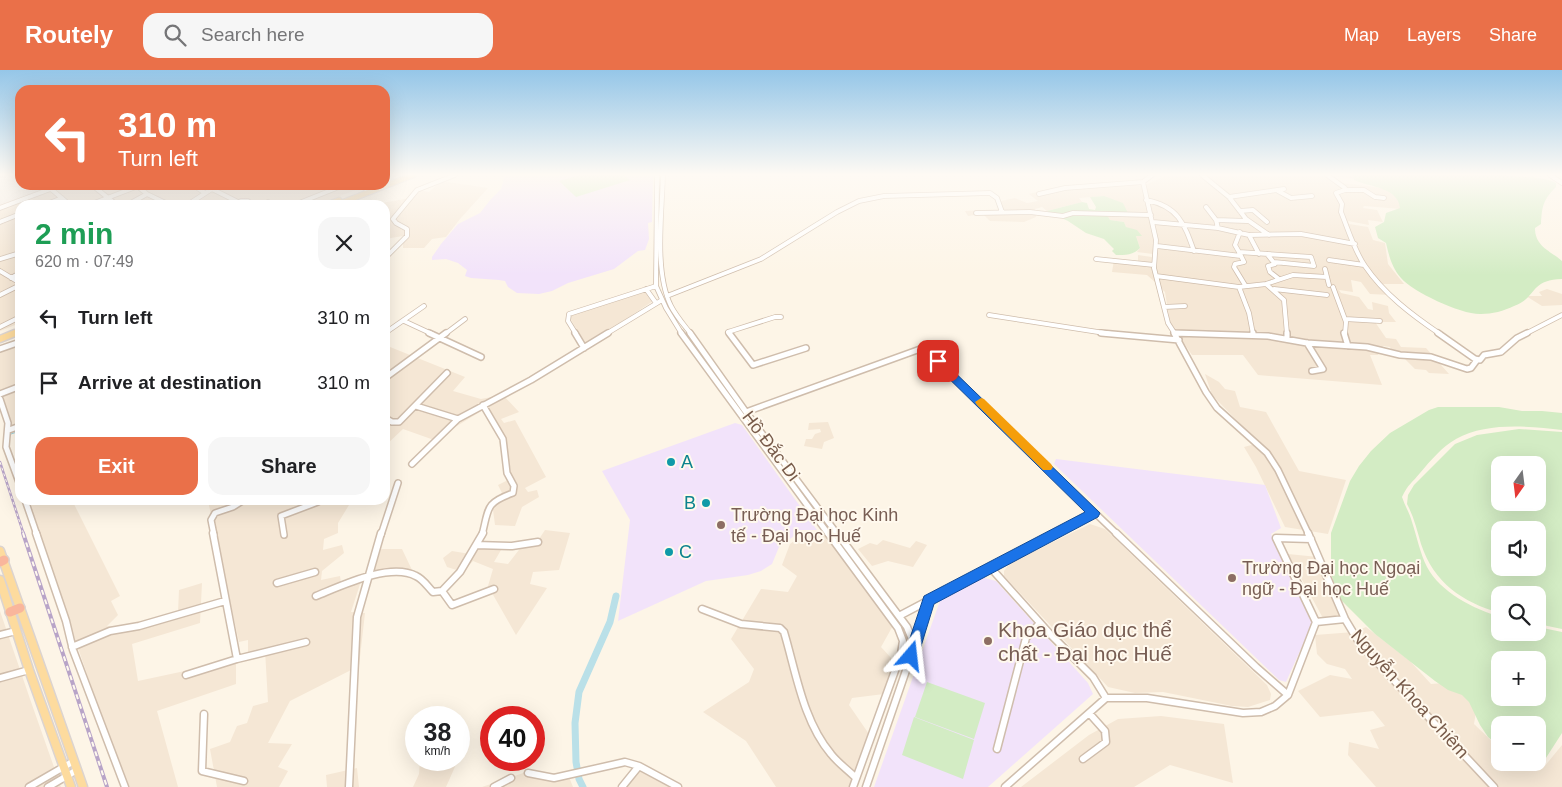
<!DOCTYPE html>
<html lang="en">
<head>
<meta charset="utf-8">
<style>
  :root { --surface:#fff; --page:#f6f6f6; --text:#202124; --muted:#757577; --accent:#ea7049 }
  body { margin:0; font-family:Helvetica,sans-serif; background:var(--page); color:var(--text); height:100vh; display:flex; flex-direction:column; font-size:19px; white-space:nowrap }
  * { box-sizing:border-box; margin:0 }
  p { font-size:16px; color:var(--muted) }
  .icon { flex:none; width:28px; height:28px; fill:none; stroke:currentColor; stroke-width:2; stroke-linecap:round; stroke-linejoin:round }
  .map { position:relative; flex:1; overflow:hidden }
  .side { position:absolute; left:15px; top:130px; width:375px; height:305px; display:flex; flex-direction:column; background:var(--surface); border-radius:15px; box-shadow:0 5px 20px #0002 }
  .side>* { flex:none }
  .top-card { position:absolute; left:15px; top:15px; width:375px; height:105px; border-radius:15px; box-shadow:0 5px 20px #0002; background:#ea7049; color:#fff; overflow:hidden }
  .needle { width:32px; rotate:194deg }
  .fabs { position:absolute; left:1491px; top:386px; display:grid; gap:10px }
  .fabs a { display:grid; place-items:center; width:55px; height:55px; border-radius:10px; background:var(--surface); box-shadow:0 5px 20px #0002; font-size:25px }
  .speed { position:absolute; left:405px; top:636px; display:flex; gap:10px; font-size:25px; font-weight:700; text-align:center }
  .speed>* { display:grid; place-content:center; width:65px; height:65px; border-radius:50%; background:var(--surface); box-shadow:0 5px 20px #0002; line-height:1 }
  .speed small { font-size:12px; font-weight:400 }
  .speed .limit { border:8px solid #d22; background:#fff; color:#111 }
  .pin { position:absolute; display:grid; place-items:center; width:42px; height:42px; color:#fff; margin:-21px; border-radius:10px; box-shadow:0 2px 8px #0006 }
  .me { position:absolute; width:55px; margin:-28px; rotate:17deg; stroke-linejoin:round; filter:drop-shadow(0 0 4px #0008) }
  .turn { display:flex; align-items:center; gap:18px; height:105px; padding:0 20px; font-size:22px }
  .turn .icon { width:65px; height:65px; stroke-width:2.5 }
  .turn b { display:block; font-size:35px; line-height:42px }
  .round { display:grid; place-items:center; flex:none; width:52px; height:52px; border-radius:15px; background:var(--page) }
  .overview { display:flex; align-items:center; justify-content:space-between; height:85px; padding:0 20px }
  h1 { font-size:30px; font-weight:800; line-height:38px; color:#1e9e55 }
  .cta { display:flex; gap:10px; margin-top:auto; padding:10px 20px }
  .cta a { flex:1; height:58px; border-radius:15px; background:var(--accent); color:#fff; font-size:20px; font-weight:800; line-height:58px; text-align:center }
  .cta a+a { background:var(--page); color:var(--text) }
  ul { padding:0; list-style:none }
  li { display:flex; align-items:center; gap:15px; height:65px; padding:0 20px }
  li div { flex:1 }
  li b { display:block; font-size:19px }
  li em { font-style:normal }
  header { display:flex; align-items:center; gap:30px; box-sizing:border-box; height:70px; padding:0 25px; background:var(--accent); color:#fff }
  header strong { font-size:24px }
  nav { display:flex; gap:28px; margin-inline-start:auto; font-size:18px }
  .search { width:350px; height:45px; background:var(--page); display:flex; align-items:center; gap:12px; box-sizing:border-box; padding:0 18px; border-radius:15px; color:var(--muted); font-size:19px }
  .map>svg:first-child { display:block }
</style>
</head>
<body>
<header>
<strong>Routely</strong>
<div class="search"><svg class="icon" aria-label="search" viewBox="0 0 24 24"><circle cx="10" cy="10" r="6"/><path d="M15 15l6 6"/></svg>Search here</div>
<nav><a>Map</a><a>Layers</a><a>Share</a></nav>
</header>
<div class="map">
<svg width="1562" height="717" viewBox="0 0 1562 717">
  <rect width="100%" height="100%" fill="#fdf5e7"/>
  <path fill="#f5e7d5" d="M0,105H20V115H368L317,135H20V253L0,261Z
    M1167,105H1356L1357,109L1333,106L1342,113L1383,118L1398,128L1401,139L1364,136L1363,138L1377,140L1383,152L1368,150L1369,155L1348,151L1349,154L1368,157L1373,170L1385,173L1388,194L1404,214H1383L1391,225L1370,224L1361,212L1351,210L1353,222L1339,220L1341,223L1359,227L1368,239L1373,240L1372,232L1388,236L1389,243L1396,252H1375L1386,268L1396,269L1401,277L1426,278L1449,304L1429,303L1426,300L1415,299L1402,286L1393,283L1390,277L1383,276L1378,285H1370L1382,315L1258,305L1243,285H1192L1170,253L1165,222L1156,213L1147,205L1112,202L1114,190L1138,191V185L1152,187L1153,184L1137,182L1140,178L1136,166H1141L1126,157L1124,152L1110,150L1105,143L1104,126L1079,128L1082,132L1047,141L1042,137L1035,139L1036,147L1024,152L990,151L983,144L968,146L965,141L1002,139L1001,131L1015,128L1027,133L1038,131L1029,124L1052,118L1081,115H1145Z
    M441,111L488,118L460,149L446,167L432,169L424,178H403V166L385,169V135H371L410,128L418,120L429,122Z
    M1547,219L1562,224V235L1542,236L1526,226H1542L1539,222Z
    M648,220L656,229L586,276L569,246Z
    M20,273V357L14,360L0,332V278Z
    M385,275L465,307L453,321L481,329L503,325L519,342L501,349L504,353L515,350L546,407L525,418L528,422L537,420L539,427L522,437L515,456L495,455L492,432L502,423L498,415L512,408L507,379L503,365L483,340L434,370L403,359L385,376Z
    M1205,304L1219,312L1225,319L1235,321L1240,337L1266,342L1299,401L1346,410L1328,464L1285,457L1256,397L1244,377L1259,373L1212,325Z
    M828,352L834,368L824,372L822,379L804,376L806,369H812L815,364L821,362L820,359L808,360L809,353Z
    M27,430H72L120,526L111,531L118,545L107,556L118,557L178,542L179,520L202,513L200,553L132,574L138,611L236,590V614L157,641L178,717H126Z
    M210,430H343L349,435L338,453V463L324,469L323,480L342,475L344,483L322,501L321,510L340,506L341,512L375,499L381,479H402L412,500L384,501L361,511L351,542L365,543L359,596L290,631L268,673L292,674L278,697L288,701L279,717H217L210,679L230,672L237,656L247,653L253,636L268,632L265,580L248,584V570L239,572L208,431Z
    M1090,454L1105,459L1267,615L1271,624L1270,630L1248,637L1232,636L1163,622L1135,623L1108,617L1004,506V501L1010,493Z
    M545,460L570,463L559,500L533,502L530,514L547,518L516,565L488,516L493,499L473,491L463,502L447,497L443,488L452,481L470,484L474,476L501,480L494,492L508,494L522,476L535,475Z
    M833,463L895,552L881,577L894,591L884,624L852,628L849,635L871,667L852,717H776L746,671L703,642L749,612L754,599L731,569L761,519L788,522L797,506L782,495L790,474L803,464Z
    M883,470L910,478L916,471L927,475L913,497L888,491L872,496L858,479L870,473L877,475Z
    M1288,484L1318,487L1340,547L1324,550Z
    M0,541L30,629L61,717H0Z
    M1366,557L1410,591L1431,614L1444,613L1478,630L1474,654L1500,679V692L1538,691L1544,697L1562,675V717H1376L1348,685L1349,672L1379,679L1370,660L1385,656L1373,641L1320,647L1298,621L1330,605L1352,609L1345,599L1327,594L1317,584L1315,565L1354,562Z
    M1161,646L1224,654L1233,713L1170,695L1134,717H1021L1089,665L1118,649Z
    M420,690H458L446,717H413L419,704Z
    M357,698L359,717H327L326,705Z
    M646,698L682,717H623L635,702Z
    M526,702L569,707L573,717H482Z"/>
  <path fill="#ede7e0" d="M0,105H20V115H56L0,135Z"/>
  <path fill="#f2e3fa" d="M505,105H653L652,152L648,153L649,169L645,180L638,181L614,199L568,213L552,221L539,224L517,223L508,217L505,211L499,210L471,208L465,206L467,200L458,193L446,189L432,190V187L441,174L458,154L480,143L491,129L501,119Z
    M735,353L742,355L817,460H802L779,477L772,494L761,501L748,505L706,511L618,551L630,450L602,401Z
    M1056,389L1265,415L1281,458L1271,464L1313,552L1286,612L1279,610L1054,394Z
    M981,507L996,511L1088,613L1093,624L988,717H874L941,528Z"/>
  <path fill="#d3ecc4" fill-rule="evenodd" d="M580,105H624L630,110L576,127L559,111Z
    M1353,105H1505C1519,107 1546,107 1556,113V117C1543,130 1542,136 1541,154L1535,158C1535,177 1551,181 1562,191V209C1529,210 1538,227 1514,236C1504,241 1492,244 1481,244C1462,245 1413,222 1401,208C1392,198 1389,186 1386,173L1378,168L1375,157L1384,152L1386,143L1400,138C1398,117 1369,117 1354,110Z
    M1104,126L1123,133L1128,143H1106L1110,150L1124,152L1126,157L1137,160L1142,166H1136L1140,178C1134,185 1125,185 1116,185L1112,181L1114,179L1104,169L1086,163L1068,151L1047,141L1082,132L1087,133L1089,139L1095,140L1096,137L1090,127Z
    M1438,337H1499L1522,341H1542L1562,343V360C1529,356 1486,352 1456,369C1442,377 1431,390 1420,403C1412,413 1408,414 1402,427C1405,436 1410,444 1412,452C1417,467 1420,483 1427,497C1440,522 1474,539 1500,547V562H1538V557L1562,562V663L1544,691L1538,690V655H1500V677L1488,667L1480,655L1469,632L1462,625L1448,620L1435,611L1375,564L1340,529L1335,518L1331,503V463L1350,411L1359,396L1371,381L1390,363L1429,340ZM1500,590H1538V628H1500Z
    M1519,359L1562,362V559L1538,554V525H1500V543C1462,532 1434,513 1421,474C1417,460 1414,447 1407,434L1408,425L1414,415L1455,374L1477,365ZM1500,395H1538V432H1500ZM1500,460H1538V498H1500Z
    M927,612L985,633L974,669L915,647Z
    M914,647L974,670L963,709L902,685Z"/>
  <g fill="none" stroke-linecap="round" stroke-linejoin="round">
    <path stroke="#a0d0da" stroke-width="1" d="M8,365L20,361"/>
    <path stroke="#bae0e8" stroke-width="7" d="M583,717L579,709L576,692L575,653L579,622L610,552L616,526"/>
    <defs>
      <path id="minor-far2" d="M657,105L656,216L666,238L682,264
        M663,105C662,143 654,202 671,236C676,246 684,255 691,264
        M1152,105L1143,112L1156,170L1154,198L1168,253L1175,264
        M1202,105L1229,127L1246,149L1269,165
        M1327,105L1345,118V120L1336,123L1342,134L1341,142C1348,159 1354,180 1365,196C1384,224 1412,245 1440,264
        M1550,105L1562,113
        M92,115L117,135
        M136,115L147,124L170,135
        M193,115L205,123
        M360,115L366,119
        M51,119L70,135
        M212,119L238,132
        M1345,120H1364L1375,127L1384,128
        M1278,121L1291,128L1312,126
        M1039,124L1065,118L1143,112
        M1229,127L1284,119
        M1146,130C1178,136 1184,153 1194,181
        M268,132V135
        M44,135L62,128
        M89,135L141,115
        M127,135L147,124
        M187,135L218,115
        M233,135L241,131H248
        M294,135L344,115
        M1206,137L1216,150
        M0,138L61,115
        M1240,141L1253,140L1267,152
        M976,143L1030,142L1063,146L1073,143L1151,145
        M0,152L20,144
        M1153,152L1218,158L1249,165L1301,164L1355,174
        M1218,158L1216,150L1247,151
        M1249,165L1259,184
        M1157,176L1241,186
        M1239,182L1235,175L1240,162
        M1267,184L1275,194L1268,196L1270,202L1279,209
        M1241,186L1239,182L1311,187L1314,196L1274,192
        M1241,186L1244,192L1235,194L1234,197L1245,215
        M385,188L407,166V159L396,153L393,149L417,120L455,105
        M0,189L20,183
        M1096,189L1154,195
        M1329,190L1364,195
        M1325,199L1327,207
        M0,201L20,213
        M1156,206L1239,217L1266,214L1293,205L1327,207L1329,215
        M11,208L20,203
        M1266,214L1284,230L1287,264
        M1239,217L1249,243L1253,264
        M1333,217L1346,252L1345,264
        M646,219L656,233
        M1274,219L1327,225
        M0,225L20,215
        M667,226L761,189L837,142L859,131L884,126L990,123L997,128L1002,142
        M1164,237L1185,236
        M989,245L1111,264
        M1345,249L1380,251
        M404,251L432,264
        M0,257L20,247
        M385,263L424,236
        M1174,263L1208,264
        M445,264L465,249
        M576,264L568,251L569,244L656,216
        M606,264L662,230
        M730,264L728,262L775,247H781
        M1525,264L1562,245"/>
      <path id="minor-far1" d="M429,263L481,287
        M575,263L584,278
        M681,263L829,465
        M690,263L746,342L838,465
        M729,263L753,295L806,278
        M1101,263L1179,270
        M1174,263L1206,322L1217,338L1267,383L1278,400L1309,465
        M1174,263L1268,266L1307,273L1367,277L1400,285L1431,287L1467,299L1471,298L1477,290
        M1253,263V265
        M1287,263V268
        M1344,263L1348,276
        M1438,263L1475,289L1480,290L1484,285L1501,282L1517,268L1527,263
        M1307,273L1323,299L1312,301
        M0,279L20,272
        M385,308L446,263
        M0,324L18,317
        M0,329L8,353L6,377L20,415
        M416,336L458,349
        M746,342L923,278L1118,465
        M385,348L392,352H399L447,303
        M9,360L20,356
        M412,394L458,349L531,310L608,263
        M25,430L37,465
        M214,465L211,450L215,443L233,437L244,430
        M284,465L281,446L318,432
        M381,465L398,413
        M482,465C489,438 485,433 513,423L514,416L507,403L503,369L483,335
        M1053,465L1094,443"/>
      <path id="minor" d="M36,463L66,551L73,580L125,717
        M213,463L237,589
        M828,463L898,558L903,571L901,584L853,717
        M837,463L907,557L912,569L911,586L866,717
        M1116,463L1256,597L1288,625
        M1308,463L1345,549L1360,574L1494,717
        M1311,469L1276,468L1316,552
        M476,475L512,476L538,472
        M990,497L1050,564L1093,607L1106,628
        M277,513L315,502
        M442,521L452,535L494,519
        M316,526C341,516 390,492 416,506C423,509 428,517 433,522L442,521L460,502L483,463
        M702,539L741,554L780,558L784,562C796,602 803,651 831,684C838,693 848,700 856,708
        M899,546L1056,463
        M0,565L16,561
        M72,577L110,561L139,556L225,531
        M914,579L929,530
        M186,605L237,589L306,572
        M0,608L29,600
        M204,644L202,701L244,711
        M997,679L1026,568L1040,553
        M1083,689L1106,672L1105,661L1089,643
        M528,703L554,708L625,692L639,696L678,717
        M29,717L74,691
        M48,717L77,700
        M349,717L357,547L381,463
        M494,717L511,708
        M622,717L639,696
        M1005,717L1106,628H1147L1243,643L1261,642L1275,636L1288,625L1316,552L1345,549"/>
      <path id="major-far2" d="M326,135L339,130
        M336,135L413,105
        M12,264L20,261"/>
      <path id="major-far1" d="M0,269L15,263"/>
      <path id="major" d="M0,481L83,717
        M0,510L29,600L71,717"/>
      <path id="highway" d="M0,492L4,490
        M10,542L20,538"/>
    </defs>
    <use href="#minor-far2" stroke="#cfbdac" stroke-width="5.5"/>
    <use href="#minor-far1" stroke="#cfbdac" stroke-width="8"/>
    <use href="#minor" stroke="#cfbdac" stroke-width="9"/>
    <use href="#major-far2" stroke="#dcd4d0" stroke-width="7"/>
    <use href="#major-far1" stroke="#dcd4d0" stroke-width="9"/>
    <use href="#major" stroke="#dcd4d0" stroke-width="11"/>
    <use href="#highway" stroke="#dcd4d0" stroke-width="12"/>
    <use href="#minor-far2" stroke="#fff" stroke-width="4"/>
    <use href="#minor-far1" stroke="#fff" stroke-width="5"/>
    <use href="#minor" stroke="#fff" stroke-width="6"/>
    <use href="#major-far2" stroke="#fddb9e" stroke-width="5"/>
    <use href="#major-far1" stroke="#fddb9e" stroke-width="6"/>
    <use href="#major" stroke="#fddb9e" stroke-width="8"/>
    <use href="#highway" stroke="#f9b69c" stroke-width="9"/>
    <defs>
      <path id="rail-far1" d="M0,392L24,465"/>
      <path id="rail" d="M23,463L107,717"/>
    </defs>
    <use href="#rail-far1" stroke="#b8a4c8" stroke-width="2.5"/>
    <use href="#rail" stroke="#b8a4c8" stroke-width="4"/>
    <use href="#rail-far1" stroke="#fff9ee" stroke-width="1" stroke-dasharray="3" stroke-linecap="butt"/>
    <use href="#rail" stroke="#fff9ee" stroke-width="2" stroke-dasharray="5" stroke-linecap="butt"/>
  </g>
  <linearGradient id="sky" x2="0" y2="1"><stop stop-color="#95c6e8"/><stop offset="0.51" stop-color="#fefaf4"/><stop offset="1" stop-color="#fefaf4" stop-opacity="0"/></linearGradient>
  <rect width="1562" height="205" fill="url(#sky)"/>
  <path fill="#1a73e8" stroke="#114b97" d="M938,288L941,289L1100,443L1098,447L934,534L918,586L916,591L911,593L906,591L904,586L924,526L1085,442L934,294L932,291L934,289Z"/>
  <path fill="#f59e0b" d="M981,328L984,329L1051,394L1053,397L1051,400H1043L977,335L975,332Z"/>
  <g fill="#0f9aa8" stroke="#fff9ee" stroke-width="2">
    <circle cx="671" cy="392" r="5"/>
    <circle cx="706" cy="433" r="5"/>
    <circle cx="669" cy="482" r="5"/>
  </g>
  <g fill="#8d6e63" stroke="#fff9ee" stroke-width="2">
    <circle cx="721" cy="455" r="5"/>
    <circle cx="1232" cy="508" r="5"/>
    <circle cx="988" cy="571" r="5"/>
  </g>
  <g text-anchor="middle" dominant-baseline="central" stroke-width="4" stroke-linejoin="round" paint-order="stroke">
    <g font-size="18" fill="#785b4a" stroke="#fff9ee">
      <text transform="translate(771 376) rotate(53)">Hồ Đắc Di</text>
      <text transform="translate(1410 624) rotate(48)">Nguyễn Khoa Chiêm</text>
    </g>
    <g font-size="18" fill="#0d838f" stroke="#fff9ee" text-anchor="start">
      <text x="681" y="392">A</text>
      <text x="696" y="433" text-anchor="end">B</text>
      <text x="679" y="482">C</text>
    </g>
    <g font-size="18" fill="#785e54" stroke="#fff9ee" text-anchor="start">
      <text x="731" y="445">Trường Đại học Kinh<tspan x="731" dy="21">tế - Đại học Huế</tspan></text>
      <text x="1242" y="498">Trường Đại học Ngoại<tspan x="1242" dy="21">ngữ - Đại học Huế</tspan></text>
    </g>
    <g font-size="21" fill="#785e54" stroke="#fff9ee" text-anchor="start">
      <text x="998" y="559">Khoa Giáo dục thể<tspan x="998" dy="24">chất - Đại học Huế</tspan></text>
    </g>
  </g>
</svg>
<div class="fabs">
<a><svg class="needle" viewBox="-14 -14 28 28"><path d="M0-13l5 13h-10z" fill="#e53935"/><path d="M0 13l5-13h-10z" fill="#757577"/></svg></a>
<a><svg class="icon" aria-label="sound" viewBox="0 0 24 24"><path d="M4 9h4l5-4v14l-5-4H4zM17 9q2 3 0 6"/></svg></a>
<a><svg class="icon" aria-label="search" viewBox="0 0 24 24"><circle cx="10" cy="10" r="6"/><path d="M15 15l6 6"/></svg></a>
<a>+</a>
<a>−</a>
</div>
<div class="speed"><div>38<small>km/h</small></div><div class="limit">40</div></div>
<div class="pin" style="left:938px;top:291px;background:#d93025"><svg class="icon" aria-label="arrive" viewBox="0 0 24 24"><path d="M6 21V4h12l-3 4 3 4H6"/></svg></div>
<svg class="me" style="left:911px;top:586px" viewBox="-20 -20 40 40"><path d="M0-17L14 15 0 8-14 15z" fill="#1a73e8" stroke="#fff" stroke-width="4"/></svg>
<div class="top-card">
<div class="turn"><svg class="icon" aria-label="left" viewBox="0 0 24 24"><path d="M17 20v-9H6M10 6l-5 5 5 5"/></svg><div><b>310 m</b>Turn left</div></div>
</div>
<section class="side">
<div class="overview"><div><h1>2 min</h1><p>620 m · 07:49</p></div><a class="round"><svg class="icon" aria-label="close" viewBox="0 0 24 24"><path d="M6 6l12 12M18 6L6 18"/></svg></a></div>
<ul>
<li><svg class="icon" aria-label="left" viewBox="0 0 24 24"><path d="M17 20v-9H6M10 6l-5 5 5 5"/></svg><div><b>Turn left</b></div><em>310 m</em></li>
<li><svg class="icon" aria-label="arrive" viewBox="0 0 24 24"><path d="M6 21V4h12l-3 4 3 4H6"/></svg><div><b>Arrive at destination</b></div><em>310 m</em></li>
</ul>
<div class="cta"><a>Exit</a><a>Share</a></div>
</section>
</div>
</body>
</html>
